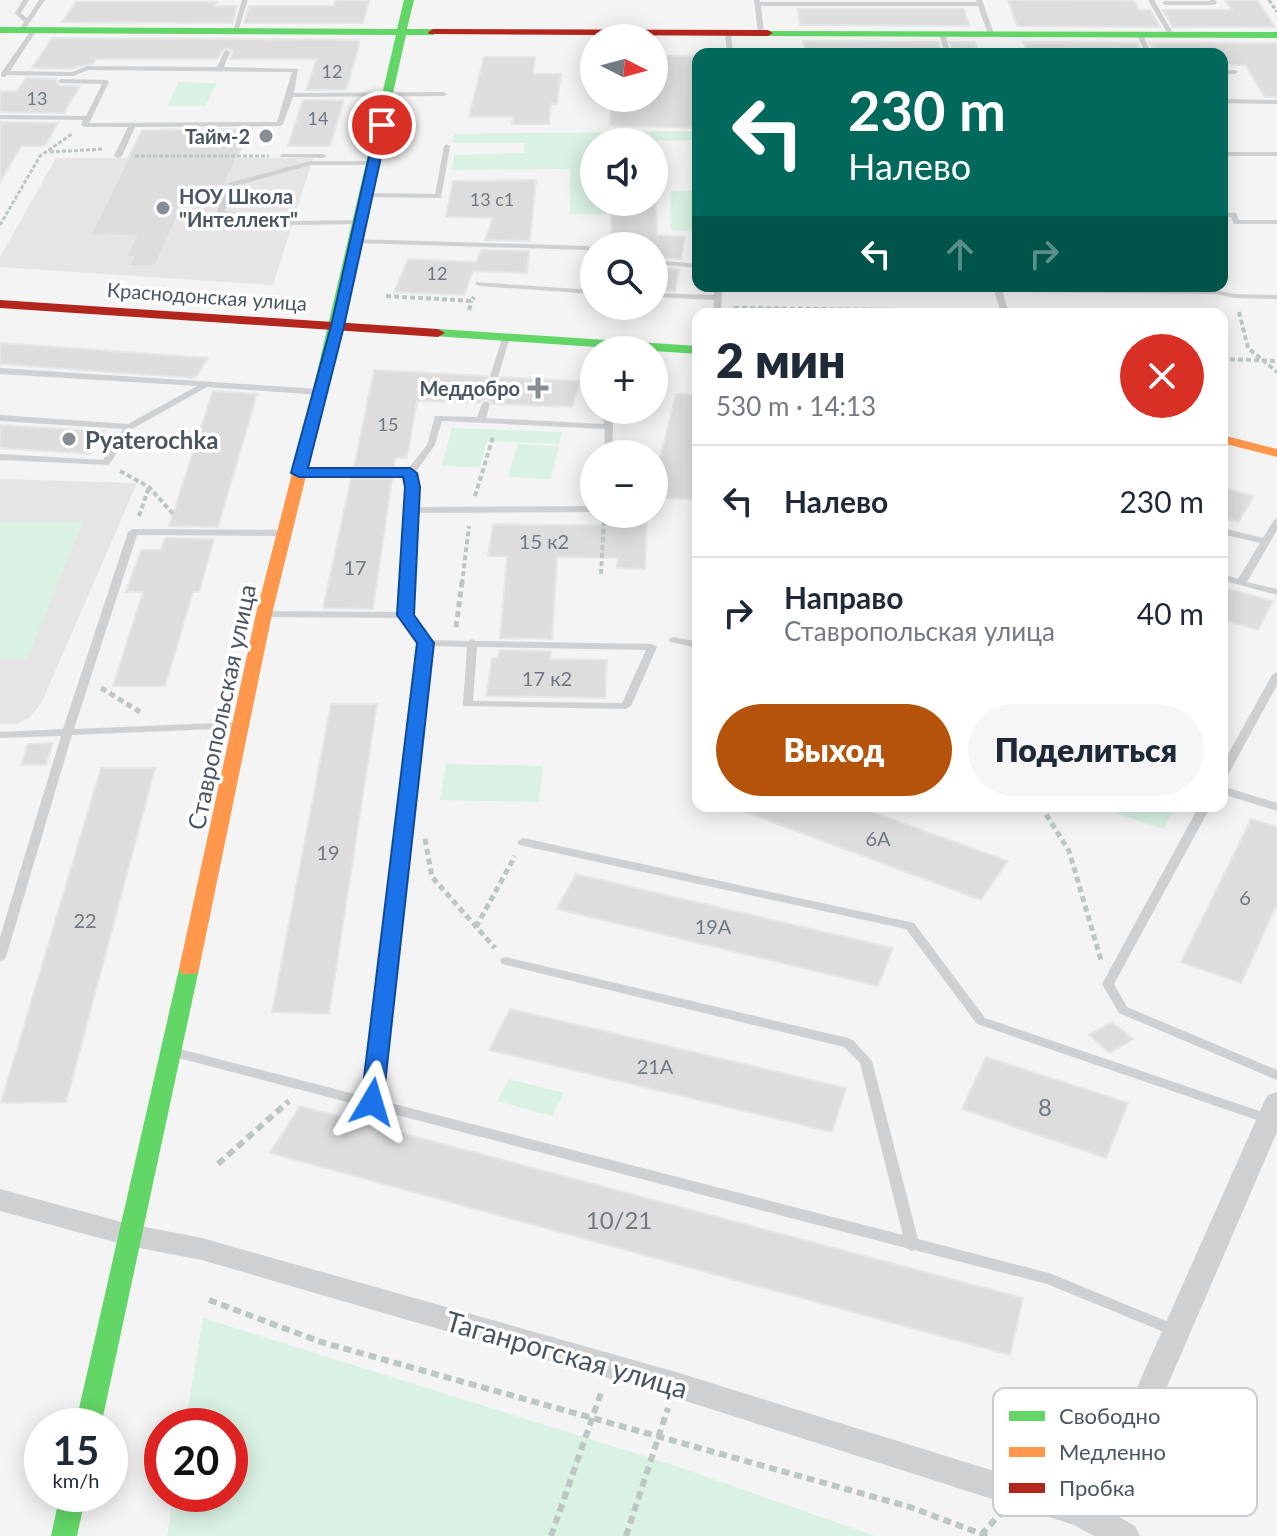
<!DOCTYPE html>
<html lang="ru">
<head>
<meta charset="utf-8">
<style>
  :root { --surface:#fff; --page:#f6f6f7; --text:#1f2937; --muted:#747a83; --line:#e0e1e3; --accent:#b45309 }
  body { margin:0; font-family:Lato,sans-serif; background:var(--page); color:var(--text); height:100vh; display:flex; flex-direction:column; font-size:30px; white-space:nowrap }
  * { box-sizing:border-box; margin:0 }
  p { font-size:26px; color:var(--muted) }
  .icon { flex:none; width:44px; height:44px; fill:none; stroke:currentColor; stroke-width:2; stroke-linecap:round; stroke-linejoin:round }
  .map { position:relative; flex:1; overflow:hidden }
  .side { position:absolute; left:692px; top:308px; width:536px; height:504px; display:flex; flex-direction:column; background:var(--surface); border-radius:16px; box-shadow:0 4px 20px #0003 }
  .side>* { flex:none }
  .guide { position:absolute; left:692px; top:48px; width:536px; height:244px; border-radius:16px; box-shadow:0 4px 20px #0003; background:#00695c; color:#fff; overflow:hidden }
  .needle { width:52px; rotate:96deg }
  .tools { position:absolute; left:580px; top:24px; display:grid; gap:16px }
  .tools a { display:grid; place-items:center; width:88px; height:88px; border-radius:50%; background:var(--surface); box-shadow:0 4px 20px #0003; font-size:40px }
  .speed { position:absolute; left:24px; top:1408px; display:flex; gap:16px; font-size:40px; font-weight:700; text-align:center }
  .speed>* { display:grid; place-content:center; width:104px; height:104px; border-radius:50%; background:var(--surface); box-shadow:0 4px 20px #0003; line-height:1 }
  .speed small { font-size:20px; font-weight:400 }
  .speed .limit { border:12px solid #d22; background:#fff; color:#111 }
  .pin { position:absolute; display:grid; place-items:center; width:68px; height:68px; color:#fff; margin:-34px; border:4px solid #fff; border-radius:50%; box-shadow:0 2px 8px #0007 }
  .me { position:absolute; width:88px; margin:-44px; rotate:7deg; stroke-linejoin:round; filter:drop-shadow(0 0 6px #0008) }
  .turn { display:flex; align-items:center; gap:28px; height:168px; padding:0 24px; font-size:36px }
  .turn .icon { width:104px; height:104px; stroke-width:2.5 }
  .turn b { display:block; font-size:56px; line-height:68px }
  .lanes { display:flex; align-items:center; height:76px; padding:0 24px; background:#0003; justify-content:center; gap:40px; direction:ltr }
  .lanes .off { opacity:.35 }
  .round { display:grid; place-items:center; flex:none; width:84px; height:84px; border-radius:42px; background:var(--page) }
  .summary { display:flex; align-items:center; justify-content:space-between; height:136px; padding:0 24px }
  h1 { font-size:48px; font-weight:800; line-height:60px }
  .action { display:flex; gap:16px; margin-top:auto; padding:16px 24px }
  .action a { flex:1; height:92px; border-radius:48px; background:var(--accent); color:#fff; font-size:32px; font-weight:800; line-height:92px; text-align:center }
  .action a+a { background:var(--page); color:var(--text) }
  ul { padding:0; list-style:none }
  li { display:flex; align-items:center; gap:24px; height:112px; padding:0 24px; border-top:2px solid var(--line) }
  li div { flex:1 }
  li b { display:block; font-size:30px }
  li em { font-style:normal }
  .map>svg:first-child { display:block }
</style>
</head>
<body>
<div class="map">
<svg width="1277" height="1536" viewBox="0 0 1277 1536">
  <rect width="100%" height="100%" fill="#f4f4f4"/>
  <path fill="#e6e5e6" d="M56,158H313L273,285L0,267V257Z
    M0,479L137,483L41,704L29,718L16,724H0Z"/>
  <path fill="#d9f2e3" d="M179,82L217,83L205,106H167Z
    M697,131L698,140L594,142V202H607V214H570V169L452,170L454,155L524,153V143H453L454,134Z
    M671,191H698V232L671,230Z
    M452,428L562,432L559,444L487,441L480,467L442,466Z
    M518,444L559,446L551,479L508,477Z
    M0,522H83L27,659H0Z
    M446,764L543,766L539,802L440,800Z
    M1095,806H1176L1163,829Z
    M509,1079L564,1093L552,1116L497,1101Z
    M203,1318L676,1466L875,1536H167L174,1494H230V1426H185Z"/>
  <path fill="#ddddde" stroke="#e5e6e7" stroke-width="2" d="M336,0H369L363,23H244L249,6H334Z
    M1008,0L1134,1L1139,10H1150L1160,27L1017,26Z
    M1225,0H1257L1275,27H1173L1163,10H1232Z
    M76,2H217L215,6H237L233,23L62,22Z
    M798,9H964L969,26L800,25Z
    M52,38L359,40V46L346,90H306L317,59H230L233,51L229,48L222,50L217,59H96L94,63L71,69L32,68Z
    M803,41L938,42L942,54H805Z
    M950,42H975L978,54H954Z
    M1023,42L1137,43L1143,54H1028Z
    M1150,43H1277V97H1265L1245,65H1222V54H1155Z
    M654,56H698V128L610,125L612,98H654Z
    M484,57H535L533,74H561L557,104H551L549,124H512L513,117H469Z
    M26,78L56,79L59,86H80L64,113L0,112V91H17Z
    M303,100H344L330,146H288Z
    M0,122L58,123L45,146H21L0,182Z
    M250,129L224,186H192L155,266H129L133,257H126L136,236L90,235L142,130Z
    M536,180L530,241L485,240L493,218L446,217L453,181Z
    M611,202H656L657,235L685,237L681,259L654,257V246L612,244Z
    M481,250L529,251L527,273L473,271L464,295L394,292L408,259L476,262Z
    M654,267L679,269L675,291L654,290Z
    M0,343L208,358L195,378L123,373L0,364Z
    M374,370L487,376L494,383L501,377L580,381L572,407L493,404L486,398L479,403L417,401L407,458H395L394,467H354Z
    M213,391L257,394L218,527L169,526Z
    M676,394L698,395V500L654,497V482Z
    M0,425L81,430L104,431L90,454L0,448Z
    M351,479H392L373,609L323,608Z
    M1222,488L1254,496L1238,522L1222,517Z
    M621,514L647,515L645,569L617,568L618,558L557,557L552,639L500,638L507,556H488L493,524L620,526Z
    M165,538L214,539L199,592H193L165,686H113L143,592H126L141,550H161Z
    M1222,587L1273,601L1258,630L1222,619Z
    M499,650L551,651L550,659L607,660L605,698L486,696L492,658H498Z
    M331,704H377L329,1014L272,1012Z
    M53,743L46,765H21L28,744Z
    M101,768H155L66,1102L1,1103Z
    M735,806H855L1008,861L981,900L735,808Z
    M1251,819L1277,827V904L1241,983L1181,962Z
    M576,874L893,948L878,986L557,909Z
    M510,1009L719,1058L846,1088L832,1132L489,1050Z
    M1112,1022L1133,1039L1110,1053L1089,1035Z
    M986,1057L1128,1103L1106,1158L962,1109Z
    M300,1106L1023,1298L1010,1355L270,1153Z"/>
  <g fill="none" stroke-linecap="round" stroke-linejoin="round">
    <path stroke="#bcc7c4" stroke-width="3" stroke-dasharray="4 2" stroke-linecap="butt" d="M1269,0L1277,12
      M50,152L104,149
      M135,156H269
      M0,225L40,156L72,134"/>
    <path stroke="#bcc7c4" stroke-width="4" stroke-dasharray="5 3" stroke-linecap="butt" d="M386,296L472,301L474,297
      M734,308L988,311
      M469,310L472,301
      M1239,312L1248,348L1277,372
      M1222,359L1277,361
      M120,471L149,487L174,515
      M475,496L493,437
      M139,516L149,487
      M601,574L604,519
      M462,584L469,526"/>
    <path stroke="#bcc7c4" stroke-width="5" stroke-dasharray="6 4" stroke-linecap="butt" d="M456,627L462,582
      M101,688L140,712
      M1041,806L1069,851L1101,960
      M425,839L432,877L495,948
      M476,927L515,856"/>
    <path stroke="#bcc7c4" stroke-width="6" stroke-dasharray="8 5" stroke-linecap="butt" d="M218,1164L289,1101
      M209,1300L321,1342L910,1507L987,1536
      M1034,1471L1049,1451
      M981,1535L1001,1513
      M551,1536L602,1390
      M626,1536L668,1408"/>
    <path fill="#ced0d2" fill-rule="evenodd" d="M23,0H29L21,13L27,18L39,0H45L24,31L22,32L19,30L24,22L15,13Z
      M242,0H248L238,31L233,32Z
      M754,0H760V2H977L976,0H982L994,34L991,36L988,34L978,6H761L764,33L761,35L758,33Z
      M1148,0H1154L1174,35L1173,36H1169Z
      M1209,0H1215L1217,3L1214,5H1165L1162,3L1165,1H1210Z
      M34,28L37,30L10,71L72,72L87,66L217,67L224,52L227,50L230,52L224,67L298,69L294,93L444,92L447,94L444,96L293,97L283,124L280,126L135,127L122,156L118,158L114,156L128,127H84L81,125L83,120L0,119V115L86,116L102,84L61,83L58,81L61,79L106,80L109,82L89,123L277,122L292,72L88,70L73,76L7,75L5,77H1V73L32,29Z
      M728,31L731,33L733,54H727L725,33Z
      M942,32L945,34L951,54H945L939,34Z
      M1140,33L1143,35L1152,54H1146L1137,35Z
      M1222,70H1235L1238,72L1235,74H1222Z
      M1222,99L1277,100V104L1222,103Z
      M447,144L450,146L441,198L367,197L363,195L367,193L435,194L444,146Z
      M1222,152H1277V156H1222Z
      M283,154H323L327,156L323,158L281,157L279,156Z
      M311,161H374L378,163L374,165H311L235,186L224,211L293,221L361,220L365,222L364,224L293,225L220,215L216,213L229,183Z
      M1222,213H1236L1239,220H1277V224H1234L1231,217H1222Z
      M354,239L588,246L594,249V254L586,250L357,243L353,241Z
      M654,260L698,264V268L654,264Z
      M476,282L594,290V294L479,286L475,284Z
      M714,286H722L721,314H713L714,300L654,297V293L714,295Z
      M993,286L1215,290L1235,294L1277,295V299L1235,298L1215,294L1013,292L1002,289L1009,314H1001Z
      M503,335H509L510,337L498,377L494,380L490,377Z
      M0,368L320,389L324,392L320,395L207,387L132,429L109,465L0,460V454L103,460L123,429L0,421V415L128,424L197,386L0,374Z
      M486,401L490,404L486,418L604,424L603,410H611L613,427L612,454H604L605,429L442,421L435,445L415,473L417,487L416,507L594,506V512L415,513L410,615L429,640L468,641L472,639L476,641L652,644L657,647L631,706L626,709L464,706L463,704L467,647L431,646L379,1100L903,1235L860,1063L844,1047L506,965L502,964L500,961L502,958L506,957L848,1038L853,1040L872,1061L918,1239L1049,1273L1181,1327L1183,1331L1181,1335L1176,1337L1171,1335L1047,1284L914,1250L912,1251L906,1248L171,1056L170,1053L171,1050L176,1048L366,1097L421,643L402,618L264,617L259,614L264,611L400,612L407,487L406,476H299L294,473L299,470H407L427,445L435,416L477,417L482,404ZM477,647L646,650L622,703L473,701Z
      M1277,519V530L1247,582L1277,589V595L1222,580V574L1238,579L1260,543L1222,534V528L1263,538L1274,520Z
      M133,529L284,530L289,533L284,536L137,535L74,729L240,722L245,725L240,728L72,735L6,957L4,960L0,961V937L61,736L0,738V732L63,729L128,532Z
      M674,637L698,642V648L670,642L669,640L670,638Z
      M1277,672V685L1228,775L1222,778V765L1272,675Z
      M1222,786L1277,803V811L1222,794Z
      M1199,806H1211L1114,984L1127,1007L1277,1070V1080L1119,1013L1102,984Z
      M523,838L914,923L985,1018L1277,1117V1127L977,1024L906,929L519,845L517,842Z"/>
    <path fill="#ced0d2" fill-rule="evenodd" d="M1277,1092V1132L1128,1477L1105,1509L1135,1526L1140,1536H1094L1074,1525L676,1398L202,1260L129,1246L0,1211V1189L129,1224L202,1238L676,1372L1077,1497L1101,1468L1264,1102L1268,1095Z"/>
    <path fill="#63d668" fill-rule="evenodd" d="M404,0H414L407,29H433L438,32L433,35H406L320,419L313,423L306,419L396,35L0,33V27L397,29Z
      M764,31L1277,32V38L768,36L763,33Z
      M438,329L698,346V354L433,336V330Z
      M189,962L196,964L199,969L101,1426H75L179,969L182,964Z
      M60,1494H86L77,1536H51Z"/>
    <path fill="#ff974d" fill-rule="evenodd" d="M313,415L320,419L272,614L199,969L196,974H182L179,969L256,614L306,419Z
      M1222,435L1277,449V457L1222,443Z"/>
    <path fill="#b3261e" fill-rule="evenodd" d="M433,29L768,30L773,33L768,36L429,34L428,32Z
      M0,300L438,329L445,333L438,337L0,308Z"/>
  </g>
  <path fill="#1a73e8" stroke="#114b97" stroke-width="2" d="M382,122L388,125L344,326L308,468H410L417,473L420,487L414,615L434,643L383,1102L380,1108L372,1110L364,1108L361,1102L417,643L397,615L405,487L403,477H299L291,473L331,326L376,125Z"/>
  <g fill="#868d94" stroke="#fff" stroke-width="3">
    <circle cx="266" cy="136" r="8"/>
    <circle cx="163" cy="208" r="8"/>
    <path d="M534 376h8v8h8v8h-8v8h-8v-8h-8v-8h8z"/>
    <circle cx="69" cy="439" r="8"/>
  </g>
  <g text-anchor="middle" dominant-baseline="central" stroke-width="7" stroke-linejoin="round" paint-order="stroke">
    <g font-size="18" fill="#707881">
      <text x="332" y="71">12</text>
      <text x="37" y="98">13</text>
      <text x="318" y="118">14</text>
      <text x="492" y="199">13 с1</text>
      <text x="437" y="273">12</text>
      <text x="388" y="424">15</text>
    </g>
    <g font-size="20" font-weight="bold" fill="#4a5661" stroke="#fff" text-anchor="end">
      <text x="250" y="136">Тайм-2</text>
      <text x="179" y="196" text-anchor="start">НОУ Школа<tspan x="179" dy="23">"Интеллект"</tspan></text>
      <text x="520" y="388">Меддобро</text>
    </g>
    <g font-size="20" fill="#4a5661" stroke="#fff">
      <text transform="translate(207 296) rotate(4)">Краснодонская улица</text>
    </g>
    <g font-size="20" fill="#707881">
      <text x="544" y="541">15 к2</text>
      <text x="355" y="567">17</text>
      <text x="547" y="678">17 к2</text>
      <text x="878" y="838">6А</text>
      <text x="328" y="852">19</text>
      <text x="1245" y="897">6</text>
      <text x="85" y="920">22</text>
      <text x="713" y="926">19А</text>
      <text x="655" y="1066">21А</text>
    </g>
    <g font-size="24" font-weight="bold" fill="#4a5661" stroke="#fff" text-anchor="start">
      <text x="85" y="439">Pyaterochka</text>
    </g>
    <g font-size="24" fill="#4a5661" stroke="#fff">
      <text transform="translate(221 707) rotate(-78)">Ставропольская улица</text>
    </g>
    <g font-size="24" fill="#707881">
      <text x="1045" y="1106">8</text>
      <text x="619" y="1219">10/21</text>
    </g>
    <g font-size="28" fill="#4a5661" stroke="#fff">
      <text transform="translate(567 1354) rotate(16)">Таганрогская улица</text>
    </g>
  </g>
  <rect x="993" y="1388" width="264" height="128" rx="12" fill="#fff" stroke="#c9ccd0" stroke-width="2"/>
  <rect x="1009" y="1411" width="36" height="10" fill="#63d668"/>
  <rect x="1009" y="1447" width="36" height="10" fill="#ff974d"/>
  <rect x="1009" y="1483" width="36" height="10" fill="#b3261e"/>
  <g font-size="22" fill="#4a5661">
    <text x="1059" y="1424">Свободно</text>
    <text x="1059" y="1460">Медленно</text>
    <text x="1059" y="1496">Пробка</text>
  </g>
</svg>
<div class="tools">
<a><svg class="needle" viewBox="-14 -14 28 28"><path d="M0-13l5 13h-10z" fill="#e53935"/><path d="M0 13l5-13h-10z" fill="#747a83"/></svg></a>
<a><svg class="icon" aria-label="sound" viewBox="0 0 24 24"><path d="M4 9h4l5-4v14l-5-4H4zM17 9q2 3 0 6"/></svg></a>
<a><svg class="icon" aria-label="search" viewBox="0 0 24 24"><circle cx="10" cy="10" r="6"/><path d="M15 15l6 6"/></svg></a>
<a>+</a>
<a>−</a>
</div>
<div class="speed"><div>15<small>km/h</small></div><div class="limit">20</div></div>
<div class="pin" style="left:382px;top:125px;background:#d93025"><svg class="icon" aria-label="arrive" viewBox="0 0 24 24"><path d="M6 21V4h12l-3 4 3 4H6"/></svg></div>
<svg class="me" style="left:372px;top:1102px" viewBox="-20 -20 40 40"><path d="M0-17L14 15 0 8-14 15z" fill="#1a73e8" stroke="#fff" stroke-width="4"/></svg>
<div class="guide">
<div class="turn"><svg class="icon" aria-label="left" viewBox="0 0 24 24"><path d="M17 20v-9H6M10 6l-5 5 5 5"/></svg><div><b>230 m</b>Налево</div></div>
<div class="lanes"><svg class="icon" aria-label="left" viewBox="0 0 24 24"><path d="M17 20v-9H6M10 6l-5 5 5 5"/></svg><svg class="icon off" aria-label="ahead" viewBox="0 0 24 24"><path d="M12 20V5M6 11l6-6 6 6"/></svg><svg class="icon off" aria-label="right" viewBox="0 0 24 24"><path d="M7 20v-9h11M14 6l5 5-5 5"/></svg></div>
</div>
<section class="side">
<div class="summary"><div><h1>2 мин</h1><p>530 m · 14:13</p></div><a class="round" style="background:#d93025;color:#fff"><svg class="icon" aria-label="close" viewBox="0 0 24 24"><path d="M6 6l12 12M18 6L6 18"/></svg></a></div>
<ul>
<li><svg class="icon" aria-label="left" viewBox="0 0 24 24"><path d="M17 20v-9H6M10 6l-5 5 5 5"/></svg><div><b>Налево</b></div><em>230 m</em></li>
<li><svg class="icon" aria-label="right" viewBox="0 0 24 24"><path d="M7 20v-9h11M14 6l5 5-5 5"/></svg><div><b>Направо</b><p>Ставропольская улица</p></div><em>40 m</em></li>
</ul>
<div class="action"><a>Выход</a><a>Поделиться</a></div>
</section>
</div>
</body>
</html>
